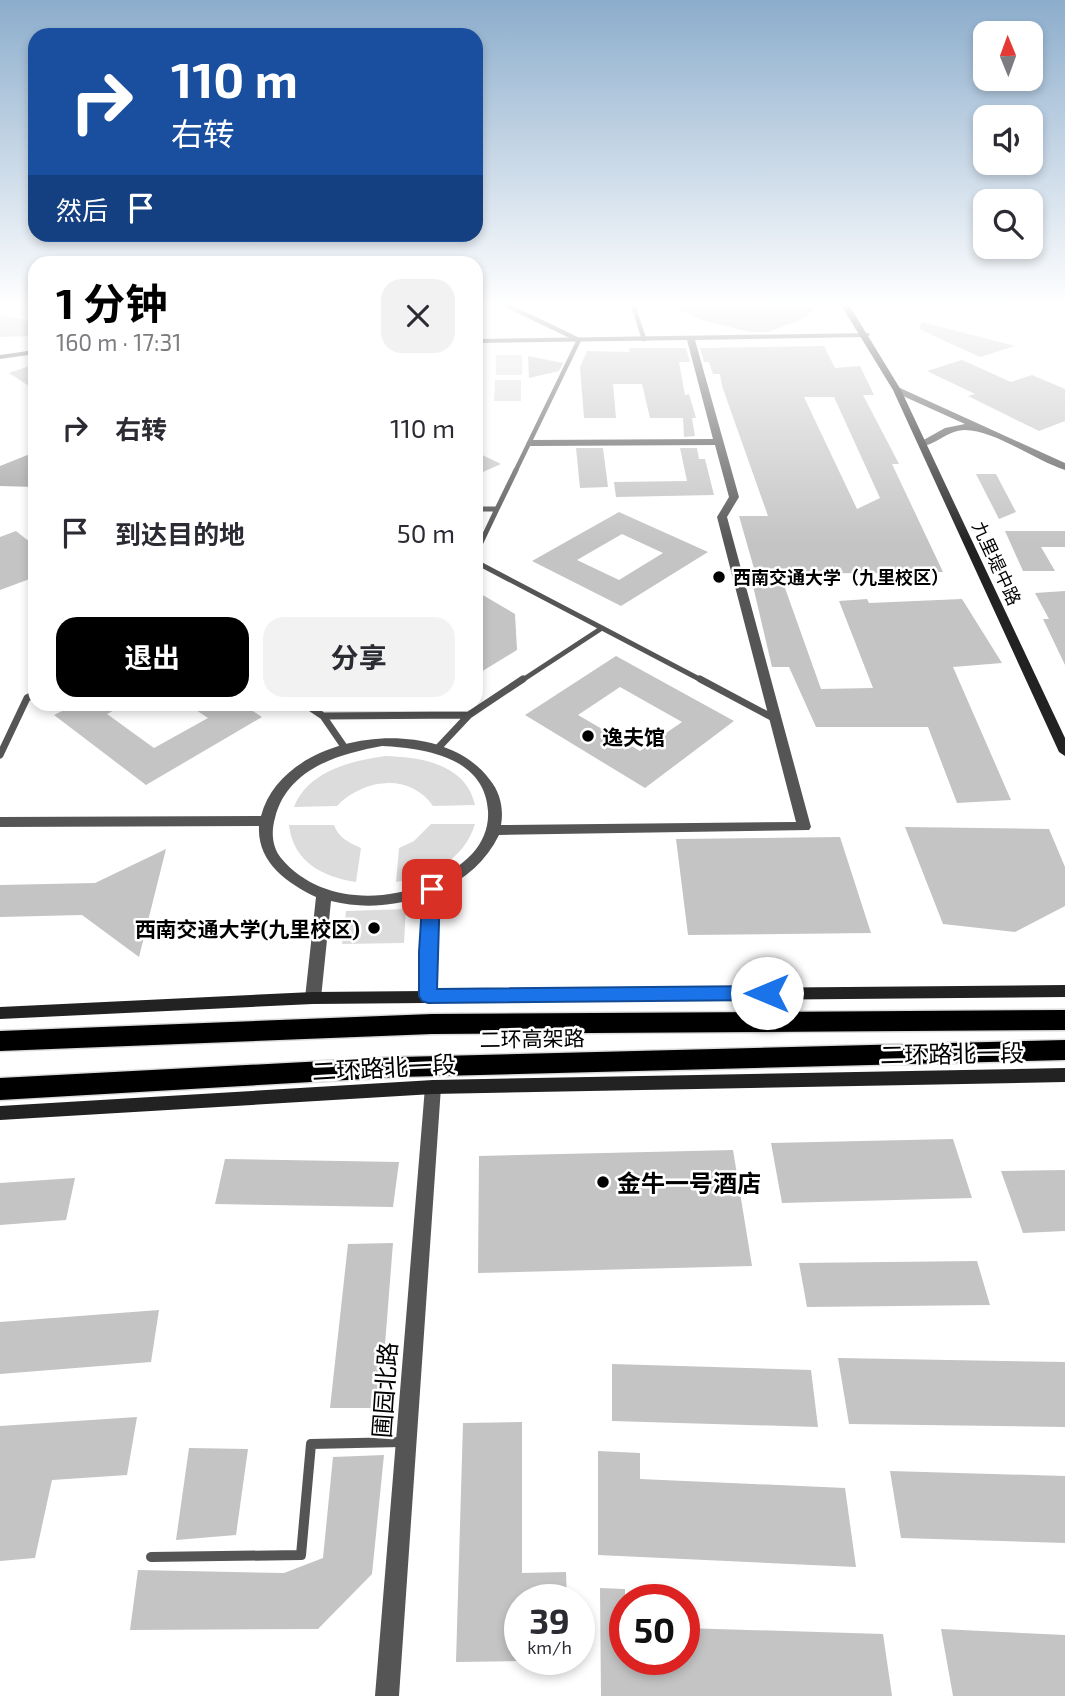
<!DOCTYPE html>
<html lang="zh">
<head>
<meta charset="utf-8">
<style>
  :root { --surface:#fff; --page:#f2f2f3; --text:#2b2b33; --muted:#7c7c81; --accent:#000 }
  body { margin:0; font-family:"Exo 2","Noto Sans SC",sans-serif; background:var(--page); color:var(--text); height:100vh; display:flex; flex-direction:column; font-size:26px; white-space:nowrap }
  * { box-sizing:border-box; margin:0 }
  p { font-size:23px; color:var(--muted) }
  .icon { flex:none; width:38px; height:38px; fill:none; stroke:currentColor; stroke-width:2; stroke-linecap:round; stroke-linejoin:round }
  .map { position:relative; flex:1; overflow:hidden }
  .side { position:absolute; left:28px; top:256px; width:455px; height:455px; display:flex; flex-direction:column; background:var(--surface); border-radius:21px; box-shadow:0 4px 10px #0003 }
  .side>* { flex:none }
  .guide { position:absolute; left:28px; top:28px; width:455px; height:214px; border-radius:21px; box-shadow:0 4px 10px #0003; background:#1a4fa0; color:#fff; overflow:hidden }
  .needle { width:46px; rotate:359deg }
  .buttons { position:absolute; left:973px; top:21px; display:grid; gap:14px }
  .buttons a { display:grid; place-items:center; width:70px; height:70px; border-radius:14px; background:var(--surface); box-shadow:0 4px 10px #0003; font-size:35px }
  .speed { position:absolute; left:504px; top:1584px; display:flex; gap:14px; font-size:35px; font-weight:700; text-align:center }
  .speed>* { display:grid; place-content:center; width:91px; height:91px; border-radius:50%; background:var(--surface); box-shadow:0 4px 10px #0003; line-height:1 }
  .speed small { font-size:18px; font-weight:400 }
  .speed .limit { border:10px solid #d22; background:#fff; color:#111 }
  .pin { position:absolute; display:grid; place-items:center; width:60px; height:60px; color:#fff; margin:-30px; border-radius:14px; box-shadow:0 4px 10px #0006 }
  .me { position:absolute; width:77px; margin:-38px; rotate:270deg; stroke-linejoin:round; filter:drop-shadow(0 0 5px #0008) }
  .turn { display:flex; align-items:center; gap:24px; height:147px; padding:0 28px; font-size:32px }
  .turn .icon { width:91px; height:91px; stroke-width:2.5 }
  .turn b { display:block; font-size:49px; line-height:60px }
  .then { display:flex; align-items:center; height:66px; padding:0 28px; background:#0003; gap:14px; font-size:26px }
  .round { display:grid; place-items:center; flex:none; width:74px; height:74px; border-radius:21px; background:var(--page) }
  .overview { display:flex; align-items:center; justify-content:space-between; height:119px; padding:0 28px }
  h1 { font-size:42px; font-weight:700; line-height:52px; color:var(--accent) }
  .primary-button { display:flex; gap:14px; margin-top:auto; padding:14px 28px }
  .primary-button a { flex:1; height:80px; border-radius:21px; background:var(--accent); color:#fff; font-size:28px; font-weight:700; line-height:80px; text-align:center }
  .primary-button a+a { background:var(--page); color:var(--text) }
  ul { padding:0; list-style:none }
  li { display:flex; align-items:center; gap:21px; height:105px; padding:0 28px }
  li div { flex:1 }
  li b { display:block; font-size:26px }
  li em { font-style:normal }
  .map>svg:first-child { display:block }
</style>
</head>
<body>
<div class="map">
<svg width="1065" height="1696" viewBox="0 0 1065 1696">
  <rect width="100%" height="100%" fill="#fff"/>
  <path fill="#dcdcdc" d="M496,355H522V375H496Z
    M495,380H521V401H494Z
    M385,756C421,757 466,764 475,805L433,806C409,772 363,779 337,806L294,807C308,771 351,761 385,756Z
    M431,824H475C464,860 431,876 396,882L399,848L414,841Z
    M289,825H334C339,838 348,842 361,848L356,882C323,877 293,862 289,825Z
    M406,909L404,943L342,944L346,911Z"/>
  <path fill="#a3a3a3" d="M35,452V487L0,486V466Z"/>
  <path fill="#c4c4c4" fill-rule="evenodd" d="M671,305H819L805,318L769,332H749L702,320Z
    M0,314L35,323L33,336L0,337Z
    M922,322L1015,346L980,357L919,329Z
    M824,346L835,368L860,366L874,395H863L899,464H892L943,572L780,574L821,689L873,688L839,601L867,599L869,603L962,599L1002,663L953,667L1011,800L957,803L928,727H816L789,667H772L753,586H759L739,516H768L722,386L720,374H713L709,362H704L700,348ZM804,397H834L880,498L857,509Z
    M629,348H686L690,362H679L685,395L689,394L696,418H692L695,436L684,437L683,418H650L642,384H613L616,418H584L580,367L587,351L630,352Z
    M528,356L563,363L559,371L529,378Z
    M962,360L1011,382L1032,375L1065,389V421L1039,431L968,396L975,394L927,371Z
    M35,364V390L9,373Z
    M576,448H603L608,487L580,488Z
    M680,448H697L699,459H705L714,495L616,497L614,482L687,481Z
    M476,452L501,464L476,475Z
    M976,474H996L1016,512L999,519Z
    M619,512L708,552L621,606L532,561ZM622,534L663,553L619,580L577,560Z
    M16,531L35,546V577L0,590V537Z
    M1005,531H1065V547H1041L1055,571H1023Z
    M476,591L515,614L517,650L476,675Z
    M1065,591V665L1043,619H1049L1035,593Z
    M616,656L734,721L645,788L525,715ZM620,687L682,722L640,751L578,715Z
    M76,704H126L107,714L154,748L208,718L187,704H242L262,717L146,785L54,715Z
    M905,827L1049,829L1065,867V906L1015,932L943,924Z
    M840,837L871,933L688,935L676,839Z
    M166,849L139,957L82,915L0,917V885L95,883Z
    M953,1139L972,1198L782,1203L771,1143Z
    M733,1150L752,1266L478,1273L479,1156Z
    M225,1159L399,1162L393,1207L215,1204Z
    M1065,1170V1231L1023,1233L1001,1171Z
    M75,1178L66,1220L0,1225V1183Z
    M393,1243L380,1408H330L348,1244Z
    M977,1261L990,1305L807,1307L799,1263Z
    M159,1310L151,1362L0,1374V1322Z
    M838,1358L1065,1362V1427L849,1424Z
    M612,1364L811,1370L818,1427L612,1421Z
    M137,1417L127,1475L52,1480L35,1558L0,1561V1426Z
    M522,1422V1573L566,1572L567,1600H520V1661L456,1662L463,1423Z
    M189,1448L248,1449L236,1535L176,1540Z
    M598,1451L640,1453V1479L845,1488L856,1567L598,1555Z
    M384,1455L372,1574L318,1629L130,1630L138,1570L284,1573L323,1558L333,1457Z
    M890,1471L1065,1476V1543L901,1538Z
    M600,1588L625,1589V1659H684V1628L883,1634L892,1696H601Z
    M941,1629L1065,1635V1696H953Z"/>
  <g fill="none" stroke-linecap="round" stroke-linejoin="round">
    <defs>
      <path id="highway" d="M1065,1010V1030L432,1034L0,1051V1031L432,1014Z
        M1065,1040V1060L399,1077L0,1100V1078L399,1057Z"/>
    </defs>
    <use href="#highway" stroke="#dbdbdb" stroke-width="3"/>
    <path stroke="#555" stroke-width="4.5" d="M506,305L579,340L515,472
      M633,305L644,339"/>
    <path stroke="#555" stroke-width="5" d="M476,509H497L516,470
      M476,553L497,509
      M476,562L602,628L521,681
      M602,628L703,681"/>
    <path stroke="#555" stroke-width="7" d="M700,679L775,719
      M305,704L323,716L345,748
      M323,716L469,715
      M437,749L469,715L523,679
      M0,755L27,698L35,694"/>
    <path stroke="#555" stroke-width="10" d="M151,1557L301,1555L311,1444L402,1442"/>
    <path fill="#555" fill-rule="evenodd" d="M869,333L870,335L866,337L695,340L739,497L727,517L811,827L809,830L499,835C486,861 466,879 439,891L435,952L436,996L434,1000L428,1002L422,1000L420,996L419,952L424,897C392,906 363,909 331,901L321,998L319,1002L313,1004L307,1002L305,998L316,897C287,883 257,862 259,826L0,827V817L261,816C283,731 440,711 490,780C500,792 504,809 501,825L796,822L717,517L729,497L715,445L531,446L526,443L531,440L713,439L687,340L476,343V339ZM382,746C424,748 485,757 488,811C489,827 483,842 472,854C425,902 328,915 281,858C272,847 271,832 275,818C287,769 338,754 382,746Z
      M35,350V354L0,359V355Z
      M894,388H900L1065,463V470C1035,460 994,430 965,430C947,430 934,447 920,446V442L945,428L965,424L894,392Z
      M433,1080L439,1082L441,1087L399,1696H375L425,1087L427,1082Z"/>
    <path fill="#222" fill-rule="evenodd" d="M841,305H849L901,390L1065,738V756L1059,752L893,390Z
      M1065,985V997L313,1004L0,1019V1007L313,992Z
      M1065,1068V1082L433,1094L0,1120V1106L433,1080Z"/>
    <use href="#highway" fill="#000" fill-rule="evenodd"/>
  </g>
  <linearGradient id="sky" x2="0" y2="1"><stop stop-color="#8cadcc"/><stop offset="0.56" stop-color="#fff"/><stop offset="1" stop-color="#fff" stop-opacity="0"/></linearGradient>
  <rect width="1065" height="543" fill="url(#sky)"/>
  <path fill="#1a73e8" stroke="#114b97" stroke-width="2" d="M432,883L440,889L437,989L767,986L774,988L776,993L774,998L767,1000L428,1003L422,1001L419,996V952L423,889Z"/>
  <g fill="#000" stroke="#fff" stroke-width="2.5">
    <circle cx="719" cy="577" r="7"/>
    <circle cx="588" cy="736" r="7"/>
    <circle cx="374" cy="928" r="7"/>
    <circle cx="603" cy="1182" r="7"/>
  </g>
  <g text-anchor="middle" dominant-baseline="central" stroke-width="5" stroke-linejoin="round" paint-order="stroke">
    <g font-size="18" fill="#000" stroke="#fff">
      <text transform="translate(997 563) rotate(65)">九里堤中路</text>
    </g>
    <g font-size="18" font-weight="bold" fill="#000" stroke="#fff" text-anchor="start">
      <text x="733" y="577">西南交通大学（九里校区）</text>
    </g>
    <g font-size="21" font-weight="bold" fill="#000" stroke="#fff" text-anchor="start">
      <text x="602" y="736">逸夫馆</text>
      <text x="360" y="928" text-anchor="end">西南交通大学(九里校区)</text>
    </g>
    <g font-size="21" fill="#000" stroke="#fff">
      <text transform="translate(532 1038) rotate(-1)">二环高架路</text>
    </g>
    <g font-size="24" fill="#000" stroke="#fff">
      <text transform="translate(952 1053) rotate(-1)">二环路北一段</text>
      <text transform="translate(384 1067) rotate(-3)">二环路北一段</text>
      <text transform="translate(384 1390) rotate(-86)">圃园北路</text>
    </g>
    <g font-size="24" font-weight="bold" fill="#000" stroke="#fff" text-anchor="start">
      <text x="617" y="1182">金牛一号酒店</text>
    </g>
  </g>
</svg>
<div class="buttons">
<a><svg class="needle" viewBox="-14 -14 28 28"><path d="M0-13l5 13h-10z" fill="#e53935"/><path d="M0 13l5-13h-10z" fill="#7c7c81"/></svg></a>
<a><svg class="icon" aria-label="sound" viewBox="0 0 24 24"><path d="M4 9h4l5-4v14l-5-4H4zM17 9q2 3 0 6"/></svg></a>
<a><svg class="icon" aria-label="search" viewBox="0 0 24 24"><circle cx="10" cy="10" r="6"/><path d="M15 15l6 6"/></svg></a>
</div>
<div class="speed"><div>39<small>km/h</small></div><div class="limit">50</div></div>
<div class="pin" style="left:432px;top:889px;background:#d93025"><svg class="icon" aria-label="arrive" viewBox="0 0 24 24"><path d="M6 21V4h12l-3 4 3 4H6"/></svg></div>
<svg class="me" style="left:767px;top:993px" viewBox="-20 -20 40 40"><circle r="19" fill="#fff"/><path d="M0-13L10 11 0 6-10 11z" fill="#1a73e8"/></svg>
<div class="guide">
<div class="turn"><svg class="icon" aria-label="right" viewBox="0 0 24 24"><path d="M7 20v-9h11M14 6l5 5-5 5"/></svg><div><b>110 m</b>右转</div></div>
<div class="then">然后<svg class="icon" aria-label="arrive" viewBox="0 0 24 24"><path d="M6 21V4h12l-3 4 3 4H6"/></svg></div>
</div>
<section class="side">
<div class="overview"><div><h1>1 分钟</h1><p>160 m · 17:31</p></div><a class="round"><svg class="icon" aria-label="close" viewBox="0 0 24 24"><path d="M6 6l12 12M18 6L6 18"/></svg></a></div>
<ul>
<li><svg class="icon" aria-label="right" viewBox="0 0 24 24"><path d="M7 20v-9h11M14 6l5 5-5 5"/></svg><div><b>右转</b></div><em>110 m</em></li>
<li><svg class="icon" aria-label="arrive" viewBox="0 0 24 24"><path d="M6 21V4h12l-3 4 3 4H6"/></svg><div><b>到达目的地</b></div><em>50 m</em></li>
</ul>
<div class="primary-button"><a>退出</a><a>分享</a></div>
</section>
</div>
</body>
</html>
